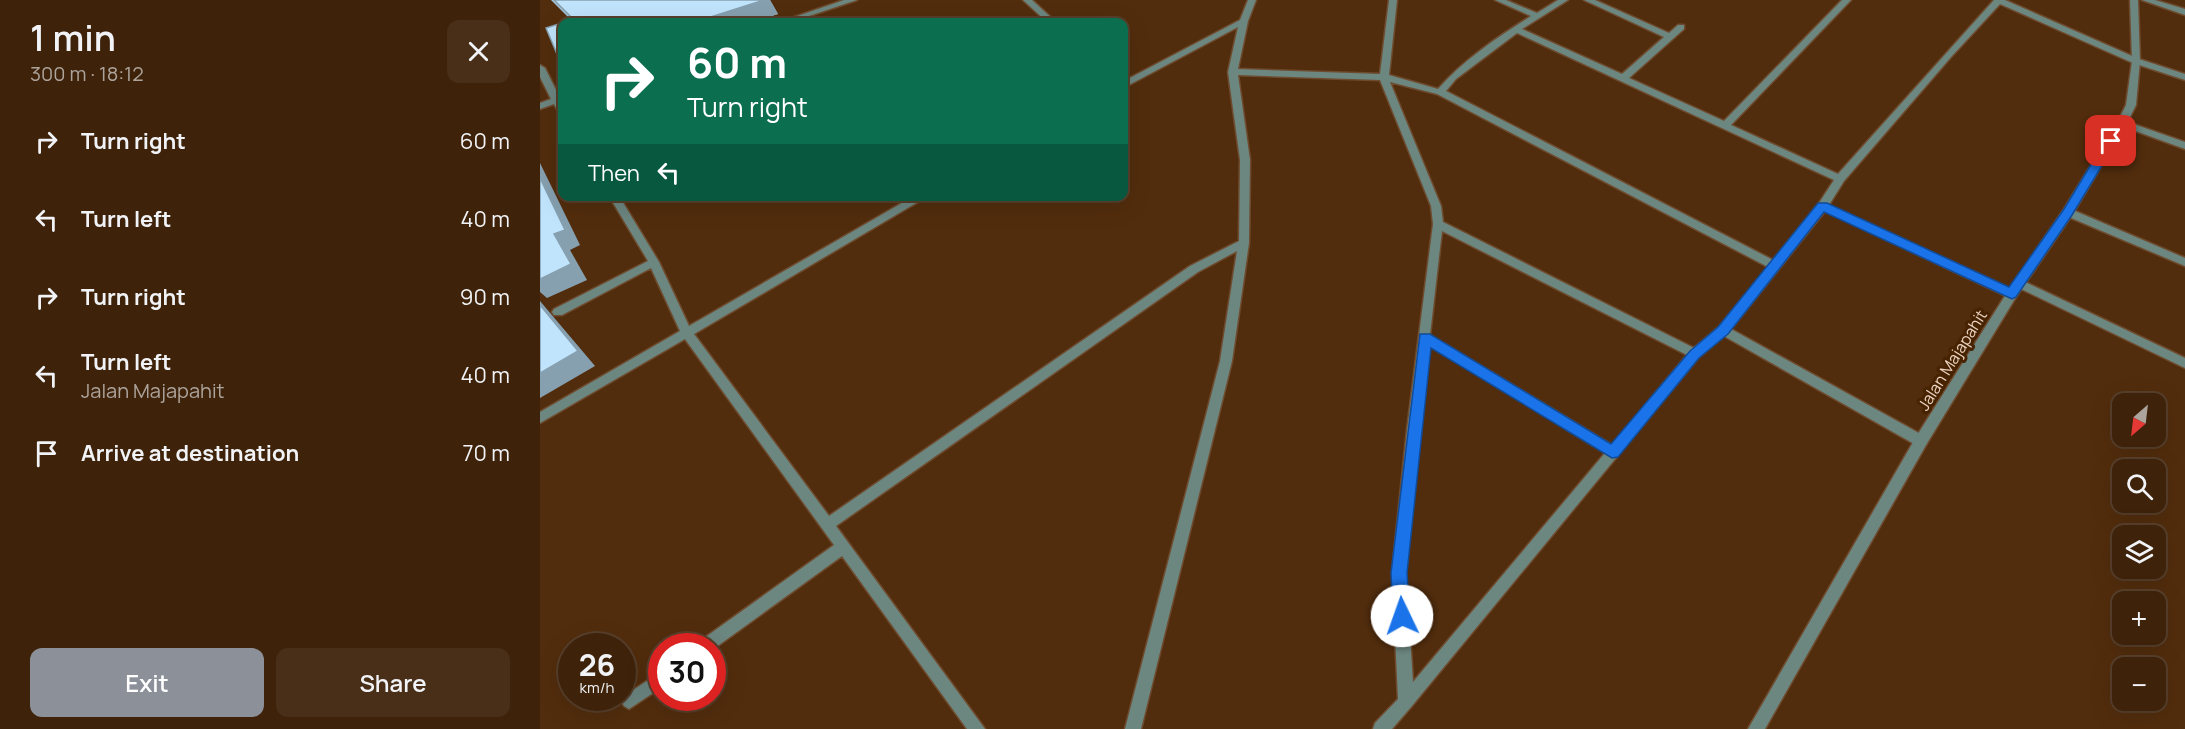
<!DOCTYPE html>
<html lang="en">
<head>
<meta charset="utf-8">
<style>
  :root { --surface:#3e220a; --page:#492f18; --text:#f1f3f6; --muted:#ada49c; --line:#573f2b; --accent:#8c9099 }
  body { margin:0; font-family:Manrope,sans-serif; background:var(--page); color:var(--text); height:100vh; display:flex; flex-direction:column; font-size:22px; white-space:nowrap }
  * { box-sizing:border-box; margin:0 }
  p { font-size:20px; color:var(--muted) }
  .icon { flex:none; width:33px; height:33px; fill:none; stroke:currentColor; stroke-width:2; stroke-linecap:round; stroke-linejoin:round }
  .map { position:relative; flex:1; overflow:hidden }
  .panel { display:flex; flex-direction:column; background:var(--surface); width:540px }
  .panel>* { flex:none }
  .guide { position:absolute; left:18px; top:18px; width:570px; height:183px; border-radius:12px; box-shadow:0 6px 24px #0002,0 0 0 2px var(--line); background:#0b6e4f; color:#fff; overflow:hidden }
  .needle { width:39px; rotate:208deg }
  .tools { position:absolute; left:1572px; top:393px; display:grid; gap:12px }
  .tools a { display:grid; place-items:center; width:54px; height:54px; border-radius:12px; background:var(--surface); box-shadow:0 6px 24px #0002,0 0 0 2px var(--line); font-size:30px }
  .speed { position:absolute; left:18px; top:633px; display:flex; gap:12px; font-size:30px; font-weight:700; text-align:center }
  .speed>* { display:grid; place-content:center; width:78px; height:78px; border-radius:50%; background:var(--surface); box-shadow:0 6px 24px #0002,0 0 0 2px var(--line); line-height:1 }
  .speed small { font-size:15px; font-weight:400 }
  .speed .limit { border:9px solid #d22; background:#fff; color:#111 }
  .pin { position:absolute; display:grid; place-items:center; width:51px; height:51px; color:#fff; margin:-26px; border-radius:12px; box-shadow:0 3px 9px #0006 }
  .me { position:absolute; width:66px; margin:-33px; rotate:357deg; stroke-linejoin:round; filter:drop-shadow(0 0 4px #0008) }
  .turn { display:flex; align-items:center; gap:21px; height:126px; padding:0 30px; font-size:27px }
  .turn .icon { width:78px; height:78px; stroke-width:2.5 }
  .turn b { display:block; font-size:42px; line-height:51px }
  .then { display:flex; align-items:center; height:57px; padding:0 30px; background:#0003; gap:12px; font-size:22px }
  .round { display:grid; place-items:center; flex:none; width:63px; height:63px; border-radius:12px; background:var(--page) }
  .headline { display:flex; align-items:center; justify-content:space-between; height:102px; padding:0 30px }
  h1 { font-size:36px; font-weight:600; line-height:45px }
  .action { display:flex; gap:12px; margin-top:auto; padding:12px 30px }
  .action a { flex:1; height:69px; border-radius:12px; background:var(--accent); color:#fff; font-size:24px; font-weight:600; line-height:69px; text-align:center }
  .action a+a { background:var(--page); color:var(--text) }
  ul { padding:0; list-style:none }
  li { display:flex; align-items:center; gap:18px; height:78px; padding:0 30px }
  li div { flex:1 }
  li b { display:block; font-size:22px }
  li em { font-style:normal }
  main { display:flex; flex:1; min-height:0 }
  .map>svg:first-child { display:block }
</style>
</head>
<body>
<main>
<section class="panel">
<div class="headline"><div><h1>1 min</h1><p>300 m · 18:12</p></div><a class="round"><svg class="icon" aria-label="close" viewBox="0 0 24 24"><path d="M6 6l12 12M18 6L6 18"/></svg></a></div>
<ul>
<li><svg class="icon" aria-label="right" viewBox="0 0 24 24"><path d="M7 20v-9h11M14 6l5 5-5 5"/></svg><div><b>Turn right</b></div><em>60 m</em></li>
<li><svg class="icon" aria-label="left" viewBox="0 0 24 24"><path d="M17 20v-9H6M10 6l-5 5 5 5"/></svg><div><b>Turn left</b></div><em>40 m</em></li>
<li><svg class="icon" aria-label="right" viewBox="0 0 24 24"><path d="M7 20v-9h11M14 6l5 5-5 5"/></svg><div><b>Turn right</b></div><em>90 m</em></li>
<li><svg class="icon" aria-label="left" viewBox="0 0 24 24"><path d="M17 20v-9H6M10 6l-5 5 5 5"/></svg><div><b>Turn left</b><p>Jalan Majapahit</p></div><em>40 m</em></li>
<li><svg class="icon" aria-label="arrive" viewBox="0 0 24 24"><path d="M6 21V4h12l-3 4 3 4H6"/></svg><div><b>Arrive at destination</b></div><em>70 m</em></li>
</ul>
<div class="action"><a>Exit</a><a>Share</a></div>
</section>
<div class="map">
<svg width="1645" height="729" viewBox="0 0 1645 729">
  <rect width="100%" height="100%" fill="#522d0d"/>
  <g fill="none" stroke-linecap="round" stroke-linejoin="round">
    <defs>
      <path id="minor" d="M304,0H317L251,22H240Z
        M483,0H492L516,22H507Z
        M708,0H716L708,21L698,69L840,74L849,0H857L849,75L898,89C923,60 959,36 991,16L955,0H966L997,13L1018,0H1028L982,29L1082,74L1124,37L1044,0H1055L1129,33L1138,25H1144V29L1089,78L1184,121L1302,0H1311L1191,125L1298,174L1454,0H1465L1599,59L1645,74V80L1593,63L1460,4L1411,57L1304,181L1289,205L1476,291L1478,294L1476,297H1468L1285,211L1191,329L1386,437L1387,441L1386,445L1381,446L1376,445L1184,336L1159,357L871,707L852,729H833L835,723L858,699L852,573L867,430L893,224L891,206L840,80L698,75L710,160L709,243L692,361L601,729H585L680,361L697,251L658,272L296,526L445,729H427L302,556L172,650V646H158L160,641L294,545L145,339L0,423V412L140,331L111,268L22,315H14L12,312L14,309L108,261L69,196H79L119,262L149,326L374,196H388L154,334L289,516L650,266L699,241L700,160L688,72L698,27L587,86L584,87V81L700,20ZM977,33L1294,180L1279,203L1233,260L906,91L916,79ZM850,82L897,94L1228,267L1179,327L1154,348L903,222L901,206ZM902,231L1147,355L1072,445L890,335ZM889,345L1065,453L873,682L866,573Z
        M1602,0H1615L1645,9V15Z
        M0,65L5,68L19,96L22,95V114L19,113L14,104L0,109V103L11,99L0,77Z
        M1582,120L1645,142V149L1579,125L1577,123Z
        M1528,208L1645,258V266L1524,215L1523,212Z
        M1479,279L1645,358V368L1475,286L1473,283Z
        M122,671V687L89,709L84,706L81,701L84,696Z"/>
      <path id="tertiary" d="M1590,0H1598L1600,61L1596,105L1587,123L1532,215L1476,297L1386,445L1225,729H1208L1376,437L1468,291L1524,209L1577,123L1586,105L1592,61Z"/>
    </defs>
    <use href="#minor" stroke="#6e4b2e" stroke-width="3"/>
    <use href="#tertiary" stroke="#6e4b2e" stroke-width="3"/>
    <use href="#minor" fill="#6c8680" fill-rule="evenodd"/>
    <use href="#tertiary" fill="#6c8680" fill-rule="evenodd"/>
  </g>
  <path fill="#a5c4d9" d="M11,0H230L238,14L213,22H23L31,20Z"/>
  <path fill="#86a0b0" d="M224,0H230L238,14L213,22H155Z
    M0,163L40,245L30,250L47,280L7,298L0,292V279L14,234L0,178Z
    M0,301L55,366L0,398Z"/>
  <path fill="#c0e4fc" stroke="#86a0b0" stroke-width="1.5" d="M14,0H224L155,22H23L33,19Z
    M22,23V66L6,28Z
    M0,178L25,230L14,234L31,264L0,279Z
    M0,305L38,351L0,373Z"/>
  <path fill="#1a73e8" stroke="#114b97" stroke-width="1.5" d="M1571,137L1577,141L1532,215L1476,297L1472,299L1284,212L1188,334L1159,358L1078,457L1072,458L891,348L867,573L870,616L867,622L862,624L856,622L853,616L851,573L880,334H890L1071,444L1150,351L1178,327L1278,203H1287L1469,287L1524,209L1567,138Z"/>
  <g text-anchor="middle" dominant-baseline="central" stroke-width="6" stroke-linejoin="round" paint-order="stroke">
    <g font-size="16" fill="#ecd5c4" stroke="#472301">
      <text transform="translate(1412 360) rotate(-58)">Jalan Majapahit</text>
    </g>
  </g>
</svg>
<div class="tools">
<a><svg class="needle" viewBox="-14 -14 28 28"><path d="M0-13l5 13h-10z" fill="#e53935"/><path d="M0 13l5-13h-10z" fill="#ada49c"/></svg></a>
<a><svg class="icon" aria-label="search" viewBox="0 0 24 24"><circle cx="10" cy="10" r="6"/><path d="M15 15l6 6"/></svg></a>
<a><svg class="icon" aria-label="layers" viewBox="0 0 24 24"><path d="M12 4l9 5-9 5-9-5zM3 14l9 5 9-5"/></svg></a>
<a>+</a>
<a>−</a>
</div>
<div class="speed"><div>26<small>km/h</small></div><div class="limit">30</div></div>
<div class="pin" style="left:1571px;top:141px;background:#d93025"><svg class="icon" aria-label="arrive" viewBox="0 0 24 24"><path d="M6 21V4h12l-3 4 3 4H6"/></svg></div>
<svg class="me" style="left:862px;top:616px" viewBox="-20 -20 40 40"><circle r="19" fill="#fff"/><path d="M0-13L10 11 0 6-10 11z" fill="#1a73e8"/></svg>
<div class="guide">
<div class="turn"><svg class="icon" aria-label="right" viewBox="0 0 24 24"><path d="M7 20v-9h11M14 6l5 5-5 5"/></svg><div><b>60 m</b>Turn right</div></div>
<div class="then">Then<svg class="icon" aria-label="left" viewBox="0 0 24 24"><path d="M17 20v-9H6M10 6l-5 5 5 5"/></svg></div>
</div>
</div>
</main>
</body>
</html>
